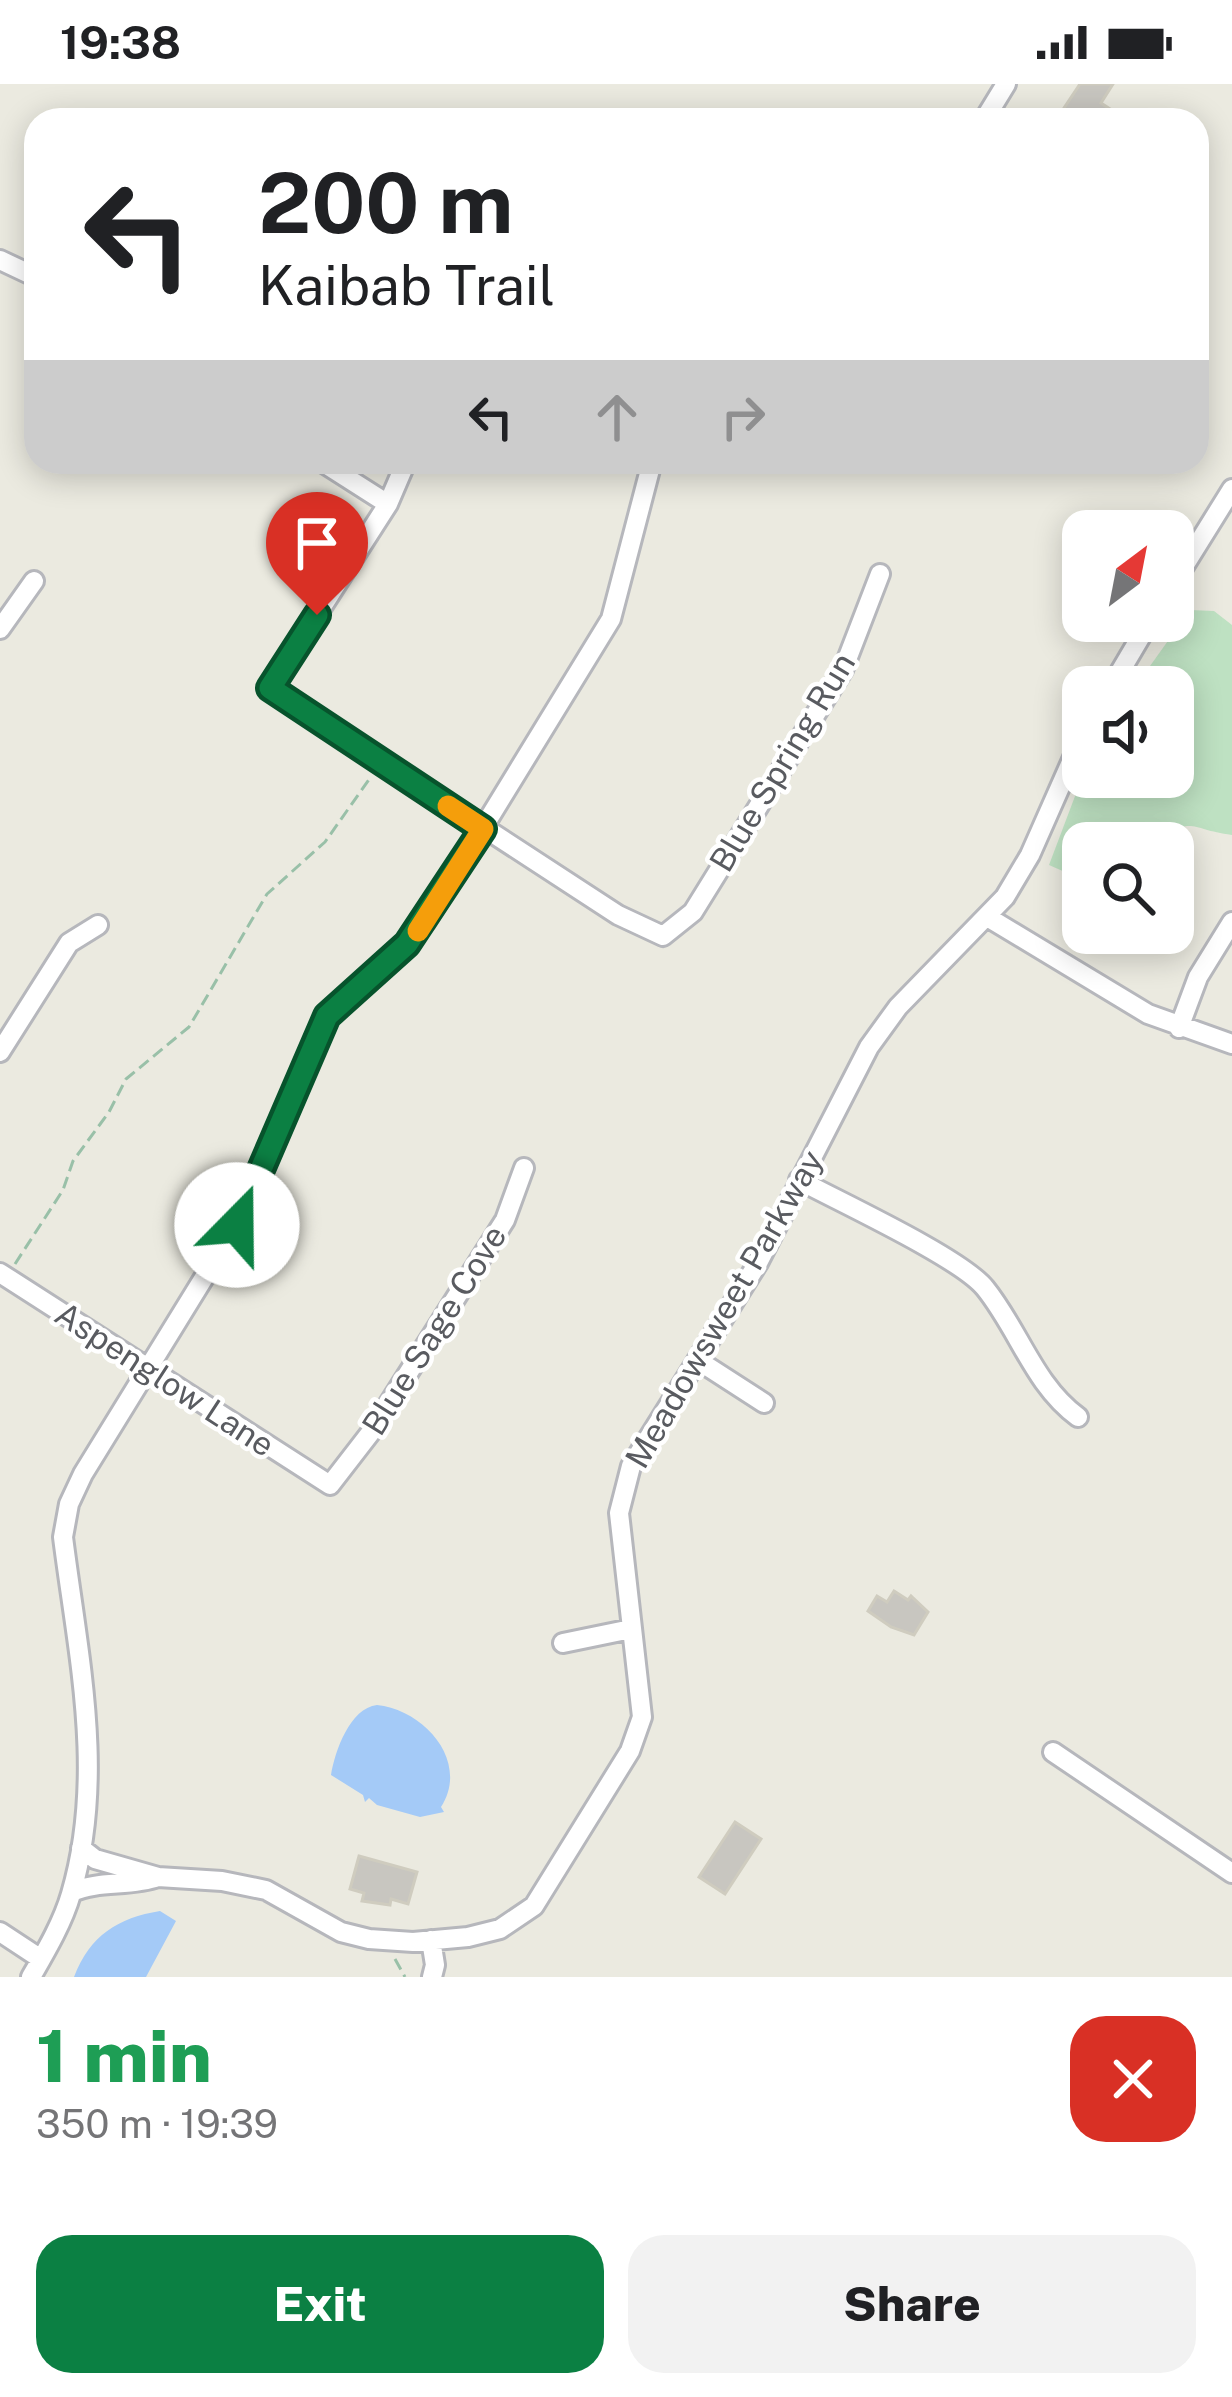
<!DOCTYPE html>
<html lang="en">
<head>
<meta charset="utf-8">
<style>
  :root { --surface:#fff; --page:#f2f2f2; --text:#202124; --muted:#757577; --accent:#0b8043 }
  body { margin:0; font-family:"Public Sans",sans-serif; background:var(--page); color:var(--text); height:100vh; display:flex; flex-direction:column; font-size:45px; white-space:nowrap }
  * { box-sizing:border-box; margin:0 }
  p { font-size:39px; color:var(--muted) }
  .icon { flex:none; width:66px; height:66px; fill:none; stroke:currentColor; stroke-width:2; stroke-linecap:round; stroke-linejoin:round }
  .map { position:relative; height:1893px; overflow:hidden }
  .sheet { display:flex; flex-direction:column; background:var(--surface); flex:1 }
  .sheet>* { flex:none }
  .banner { position:absolute; left:24px; top:24px; width:1185px; height:366px; border-radius:36px; box-shadow:0 6px 30px #0003; background:#fff; color:var(--text); overflow:hidden }
  .needle { width:78px; rotate:32deg }
  .buttons { position:absolute; left:1062px; top:426px; display:grid; gap:24px }
  .buttons a { display:grid; place-items:center; width:132px; height:132px; border-radius:24px; background:var(--surface); box-shadow:0 6px 30px #0003; font-size:60px }
  .pin { position:absolute; display:grid; place-items:center; width:102px; height:102px; color:#fff; margin:-123px -51px; border-radius:50% 50% 50% 0; rotate:-45deg; box-shadow:0 0 12px #0007 }
  .pin .icon { rotate:45deg }
  .me { position:absolute; width:132px; margin:-66px; rotate:22deg; stroke-linejoin:round; filter:drop-shadow(0 0 9px #0008) }
  .turn { display:flex; align-items:center; gap:42px; height:252px; padding:0 36px; font-size:54px }
  .turn .icon { width:156px; height:156px; stroke-width:2.5 }
  .turn b { display:block; font-size:84px; line-height:102px }
  .lanes { display:flex; align-items:center; height:114px; padding:0 36px; background:#0003; justify-content:center; gap:60px; direction:ltr }
  .lanes .off { opacity:.35 }
  .round { display:grid; place-items:center; flex:none; width:126px; height:126px; border-radius:36px; background:var(--page) }
  .headline { display:flex; align-items:center; justify-content:space-between; height:204px; padding:0 36px }
  h1 { font-size:72px; font-weight:800; line-height:90px; color:#1e9e55 }
  .cta { display:flex; gap:24px; margin-top:auto; padding:24px 36px }
  .cta a { flex:1; height:138px; border-radius:36px; background:var(--accent); color:#fff; font-size:48px; font-weight:800; line-height:138px; text-align:center }
  .cta a+a { background:var(--page); color:var(--text) }
  .status { display:flex; justify-content:space-between; align-items:center; height:84px; padding:0 60px; background:var(--surface); direction:ltr }
  .status svg { height:33px; fill:currentColor }
  .map>svg:first-child { display:block }
</style>
</head>
<body>
<div class="status"><b>19:38</b><svg viewBox="0 0 49 12"><path d="M0 12V9h3v3zM5 12V6h3v6zM10 12V3h3v9zM15 12V0h3v12zM26 1h20v11H26zM47 4h2v5h-2z"/></svg></div>
<div class="map">
<svg width="1232" height="1893" viewBox="0 0 1232 1893">
  <rect width="100%" height="100%" fill="#ebeae0"/>
  <path fill="#bee1c2" d="M1190,526L1214,527L1232,541V751C1190,746 1193,730 1154,759H1083V796L1049,781L1083,691L1173,693V603H1135Z"/>
  <path fill="#a4caf7" d="M377,1621C425,1626 470,1678 441,1723L444,1728L420,1733L377,1721L369,1714L365,1718L363,1711L331,1691C335,1667 350,1624 377,1621Z
    M160,1827L176,1837L146,1893H74C90,1851 118,1834 160,1827Z"/>
  <path fill="#c8c6c0" stroke="#cfccbf" stroke-width="3" d="M1080,0H1113L1101,19L1110,25L1103,36H1056Z
    M894,1507L908,1516L911,1512L928,1528L914,1551L891,1543L868,1527L877,1512L887,1518Z
    M735,1738L761,1755L725,1810L699,1793Z
    M359,1772L417,1788L408,1820L391,1815L390,1821L362,1817L364,1809L350,1805Z"/>
  <g fill="none" stroke-linecap="round" stroke-linejoin="round">
    <defs>
      <path id="minor" d="M984,36L1006,0
        M0,176L36,193
        M322,378L388,420
        M406,378L388,420L270,604L618,831L663,852L693,828L843,586L880,490
        M1173,500L1232,405
        M0,545L34,497
        M1111,603L1150,537
        M989,834L1148,930L1232,960
        M1179,944L1198,893L1232,838
        M0,968L69,859L98,841
        M799,1096C840,1118 961,1174 985,1204C1019,1246 1034,1301 1078,1333
        M0,1189L330,1401L371,1348L505,1136L524,1084
        M699,1277L764,1319
        M563,1559L631,1545
        M1053,1668L1232,1789
        M81,1764L95,1775L158,1793L222,1797L266,1806L341,1848L369,1855L413,1858L468,1853L500,1845L534,1822L630,1667L642,1633L619,1429L631,1382L758,1179L869,963L898,923L1005,813L1030,771L1083,651
        M72,1808C99,1796 130,1803 158,1793
        M0,1848L41,1875
        M431,1856L435,1881L432,1893
        M31,1893C46,1867 63,1838 71,1810C106,1691 78,1572 63,1453L69,1420L83,1390L237,1140L327,932L407,861L426,837L611,535L652,378"/>
    </defs>
    <use href="#minor" stroke="#b6b7bc" stroke-width="24"/>
    <path stroke="#99c0a8" stroke-width="3" stroke-dasharray="12 6" stroke-linecap="butt" d="M15,1180L63,1106L73,1077L109,1028L126,995L189,943L267,810L325,758L370,694
      M395,1875L405,1893"/>
    <use href="#minor" stroke="#fff" stroke-width="18"/>
  </g>
  <g fill="none" stroke-linecap="round" stroke-linejoin="round">
    <defs>
      <path id="route" d="M237,1141L327,932L407,860L483,745L270,604L317,531"/>
    </defs>
    <use href="#route" stroke="#07532c" stroke-width="30"/>
    <use href="#route" stroke="#0b8043" stroke-width="21"/>
    <path stroke="#f59e0b" stroke-width="21" d="M418,847L483,745L448,722"/>
  </g>
  <g text-anchor="middle" dominant-baseline="central" stroke-width="9" stroke-linejoin="round" paint-order="stroke">
    <g font-size="33" fill="#595b60" stroke="#fff">
      <text transform="translate(782 678) rotate(-59)">Blue Spring Run</text>
      <text transform="translate(724 1225) rotate(-60)">Meadowsweet Parkway</text>
      <text transform="translate(434 1246) rotate(-58)">Blue Sage Cove</text>
      <text transform="translate(165 1295) rotate(33)">Aspenglow Lane</text>
    </g>
  </g>
</svg>
<div class="buttons">
<a><svg class="needle" viewBox="-14 -14 28 28"><path d="M0-13l5 13h-10z" fill="#e53935"/><path d="M0 13l5-13h-10z" fill="#757577"/></svg></a>
<a><svg class="icon" aria-label="sound" viewBox="0 0 24 24"><path d="M4 9h4l5-4v14l-5-4H4zM17 9q2 3 0 6"/></svg></a>
<a><svg class="icon" aria-label="search" viewBox="0 0 24 24"><circle cx="10" cy="10" r="6"/><path d="M15 15l6 6"/></svg></a>
</div>
<div class="pin" style="left:317px;top:531px;background:#d93025"><svg class="icon" aria-label="arrive" viewBox="0 0 24 24"><path d="M6 21V4h12l-3 4 3 4H6"/></svg></div>
<svg class="me" style="left:237px;top:1141px" viewBox="-20 -20 40 40"><circle r="19" fill="#fff"/><path d="M0-13L10 11 0 6-10 11z" fill="#0b8043"/></svg>
<div class="banner">
<div class="turn"><svg class="icon" aria-label="left" viewBox="0 0 24 24"><path d="M17 20v-9H6M10 6l-5 5 5 5"/></svg><div><b>200 m</b>Kaibab Trail</div></div>
<div class="lanes"><svg class="icon" aria-label="left" viewBox="0 0 24 24"><path d="M17 20v-9H6M10 6l-5 5 5 5"/></svg><svg class="icon off" aria-label="ahead" viewBox="0 0 24 24"><path d="M12 20V5M6 11l6-6 6 6"/></svg><svg class="icon off" aria-label="right" viewBox="0 0 24 24"><path d="M7 20v-9h11M14 6l5 5-5 5"/></svg></div>
</div>
</div>
<section class="sheet">
<div class="headline"><div><h1>1 min</h1><p>350 m · 19:39</p></div><a class="round" style="background:#d93025;color:#fff"><svg class="icon" aria-label="close" viewBox="0 0 24 24"><path d="M6 6l12 12M18 6L6 18"/></svg></a></div>
<div class="cta"><a>Exit</a><a>Share</a></div>
</section>
</body>
</html>
